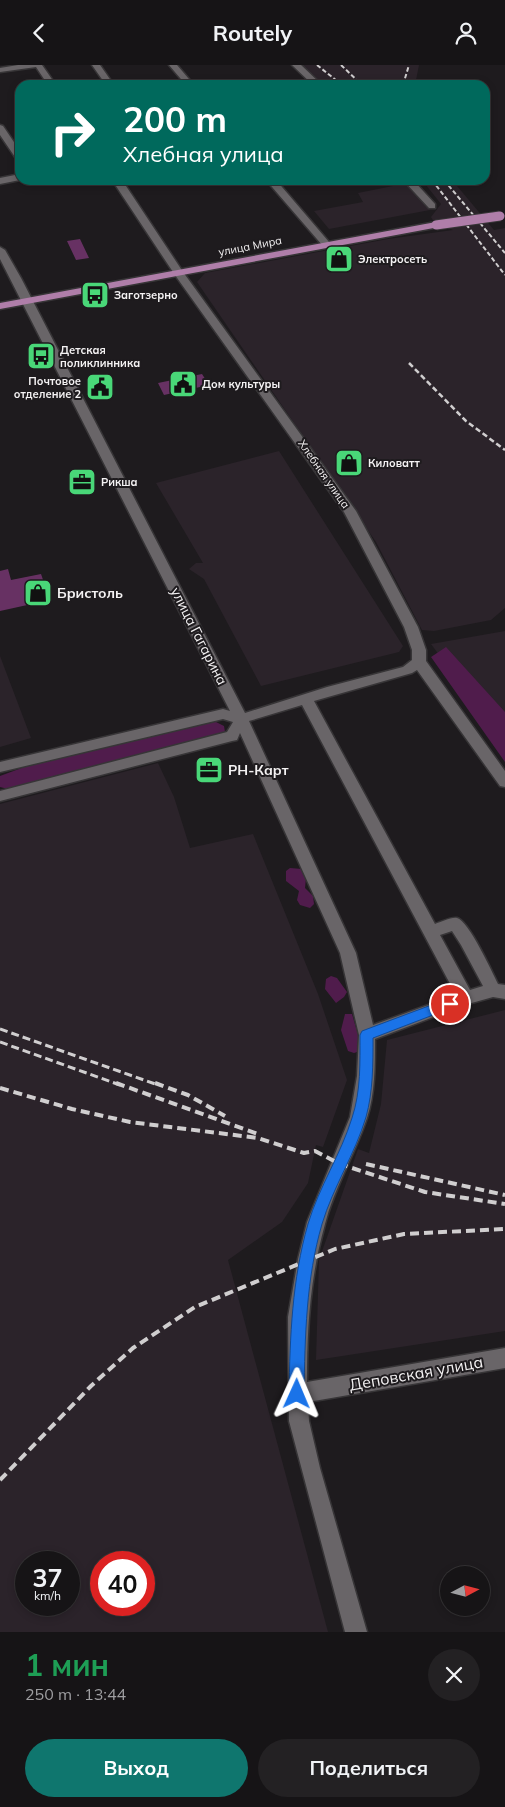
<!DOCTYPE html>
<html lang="ru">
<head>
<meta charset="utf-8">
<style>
  :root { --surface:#161416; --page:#232123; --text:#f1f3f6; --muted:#9e9ea1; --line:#353335; --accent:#0f766e }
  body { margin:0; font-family:Mulish,sans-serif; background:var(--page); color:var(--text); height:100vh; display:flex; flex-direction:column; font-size:19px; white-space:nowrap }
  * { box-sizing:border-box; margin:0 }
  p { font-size:16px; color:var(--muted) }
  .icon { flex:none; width:28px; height:28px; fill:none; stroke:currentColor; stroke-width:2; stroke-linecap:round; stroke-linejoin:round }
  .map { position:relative; height:1567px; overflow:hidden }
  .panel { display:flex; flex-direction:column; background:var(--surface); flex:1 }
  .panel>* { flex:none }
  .guide { position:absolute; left:15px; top:15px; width:475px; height:105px; border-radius:15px; box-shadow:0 2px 8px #0003,0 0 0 1px var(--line); background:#00695c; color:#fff; overflow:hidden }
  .needle { width:32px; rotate:83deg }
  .fabs { position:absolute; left:440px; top:1501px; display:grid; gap:10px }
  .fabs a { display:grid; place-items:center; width:50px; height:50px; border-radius:50%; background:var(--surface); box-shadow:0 2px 8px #0003,0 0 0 1px var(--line); font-size:25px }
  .speed { position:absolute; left:15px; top:1486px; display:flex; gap:10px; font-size:25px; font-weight:700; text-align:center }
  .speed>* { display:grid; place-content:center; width:65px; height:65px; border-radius:50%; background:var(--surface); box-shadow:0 2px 8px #0003,0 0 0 1px var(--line); line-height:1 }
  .speed small { font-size:12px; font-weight:400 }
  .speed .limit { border:8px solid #d22; background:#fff; color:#111 }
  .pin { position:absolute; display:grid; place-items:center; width:42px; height:42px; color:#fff; margin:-21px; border:2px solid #fff; border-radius:50%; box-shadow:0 1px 5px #0007 }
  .me { position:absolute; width:55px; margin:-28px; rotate:1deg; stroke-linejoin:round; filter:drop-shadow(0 0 4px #0008) }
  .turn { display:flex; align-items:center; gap:18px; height:105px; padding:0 25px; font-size:22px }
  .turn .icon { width:65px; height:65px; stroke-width:2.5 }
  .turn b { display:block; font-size:35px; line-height:42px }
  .round { display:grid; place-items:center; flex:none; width:52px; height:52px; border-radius:26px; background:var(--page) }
  .summary { display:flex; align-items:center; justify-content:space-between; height:85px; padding:0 25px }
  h1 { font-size:30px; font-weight:700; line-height:38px; color:#1e9e55 }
  .primary-button { display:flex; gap:10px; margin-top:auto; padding:10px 25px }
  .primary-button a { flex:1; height:58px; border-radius:30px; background:var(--accent); color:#fff; font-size:20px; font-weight:700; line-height:58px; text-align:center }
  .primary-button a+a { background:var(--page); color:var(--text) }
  header { display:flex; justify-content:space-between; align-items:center; height:65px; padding:0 25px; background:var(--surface); font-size:22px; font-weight:700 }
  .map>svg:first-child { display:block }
</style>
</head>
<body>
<header><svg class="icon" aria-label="back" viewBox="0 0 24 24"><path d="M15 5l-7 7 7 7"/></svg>Routely<svg class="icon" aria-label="person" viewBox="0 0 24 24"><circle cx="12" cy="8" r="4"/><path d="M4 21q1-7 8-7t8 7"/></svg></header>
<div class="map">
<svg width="505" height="1567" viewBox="0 0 505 1567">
  <rect width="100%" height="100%" fill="#1e1b1e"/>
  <path fill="#2b232a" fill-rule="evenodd" d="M300,0H419L415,20H324Z
    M422,115H452L494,165L505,163V543L491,555L434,566L422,565L376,477L197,217L205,208L388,174L453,165L434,157L431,152L441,139Z
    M398,120H411L430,145L329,164L314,146L363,137L358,128Z
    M279,386L403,581L399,587L261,621L204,514L189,504L196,498H203L156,418Z
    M505,566V680L431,579Z
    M0,591L31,673L0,682Z
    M158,698L174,732L190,783L253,769L318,929L347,1015L323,1082L316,1080L308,1118L282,1157L228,1195L328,1567H0V739ZM26,1498H69V1540H26ZM101,1498H144V1540H101Z
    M505,945V1266L316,1295L319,1195L358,1084L369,1088L381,1039L387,975Z"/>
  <path fill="#501c4c" d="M446,582L505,647V697L431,592Z
    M214,656L224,661L225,667L221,670L8,724L0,722V711L46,694Z
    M290,803L302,804L306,813L305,823L313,831L314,839L310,843L300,840L297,835L299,826L286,816V806Z
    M331,911L337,913L347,927L344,932L336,938L325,924L326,914Z
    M345,949H352L361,980L360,986L354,988L348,986L341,965Z"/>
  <path fill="#673163" d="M80,174L89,193L76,195L67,176Z
    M202,309L209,320L164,330L158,318Z
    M8,504L11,515L41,509L50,535L0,546V506Z"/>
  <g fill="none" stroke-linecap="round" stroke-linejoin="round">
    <defs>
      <path id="minor" d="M18,0H42L56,20H48L36,2L0,7V3Z
        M92,0H100L114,20H106Z
        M169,0H177L194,20H186Z
        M292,0H301L322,20H313Z
        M0,60L3,61L20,86V96L17,95L0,70Z
        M20,109V115L0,119V113Z
        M112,115H122L183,207L356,446L418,562L426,585V596L505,706V722L500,721L417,605L412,608L314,636L435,859C441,857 451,852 457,853C469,856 492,907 498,919L505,920V934L493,932L468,939L375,974C375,1000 375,1029 367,1053C355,1089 334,1123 325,1159C310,1213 307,1262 307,1317L505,1283V1303L308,1337L309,1356L320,1403L367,1567H345L289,1356L288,1252L298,1194L307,1157L350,1052L357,1011L359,970L340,888L240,668L237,675L232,676L0,736V726L227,667L233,657L223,654L0,707V697L223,644L230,646L0,194V182L5,185L21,213L245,648L327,622L403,602L412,595V585L404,562L344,447L175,210ZM302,640L456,930L373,960L356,888L249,656ZM452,866L461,880L483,921L470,925L440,870Z
        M266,115H276L329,177V181H323Z
        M403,115H413L435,139V143H429Z"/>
      <path id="major" d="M436,157L441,160L439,162L0,244V238Z"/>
    </defs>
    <use href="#minor" stroke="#373537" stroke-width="3"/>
    <use href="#major" stroke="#373537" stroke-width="3"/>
    <use href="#minor" fill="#696568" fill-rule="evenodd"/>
    <use href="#major" fill="#af7ea9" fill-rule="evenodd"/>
    <path stroke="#d0cecf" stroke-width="2" stroke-dasharray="4.5 2.5" stroke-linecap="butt" d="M317,0L342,20
      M341,0L362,20
      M403,20L409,0
      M432,115L505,210
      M444,115L505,188"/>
    <path stroke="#d0cecf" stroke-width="2.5" stroke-dasharray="5.5 3" stroke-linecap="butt" d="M409,298L466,356L505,385"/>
    <path stroke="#d0cecf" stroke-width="3" stroke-dasharray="8 4" stroke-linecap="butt" d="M0,964L158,1020
      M0,977L120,1020"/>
    <path stroke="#d0cecf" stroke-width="4" stroke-dasharray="9 5" stroke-linecap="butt" d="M116,1018L258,1069
      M155,1018L188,1030L225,1051
      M0,1023L72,1044L130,1057L258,1073L304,1088L315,1086L340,1099L425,1127L505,1139
      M366,1099L505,1130
      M0,1415L91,1321L133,1283L195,1242L335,1184L404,1169L505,1164"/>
    <defs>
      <path id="major-bridge" d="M436,160L500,151"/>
    </defs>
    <use href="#major-bridge" stroke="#373537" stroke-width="11" stroke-linecap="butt"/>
    <use href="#major-bridge" stroke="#af7ea9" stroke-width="9"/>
  </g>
  <path fill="#1a73e8" stroke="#114b97" d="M450,933L454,935L456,939L454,942L373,973C373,999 373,1027 366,1052C355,1089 333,1122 322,1159C306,1214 305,1271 304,1329L302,1334L297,1336L292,1334L289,1329C290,1271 292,1215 308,1159C319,1122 341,1089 352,1053C361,1026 360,997 360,970L362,966Z"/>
  <defs>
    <symbol id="shop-square" viewBox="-11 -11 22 22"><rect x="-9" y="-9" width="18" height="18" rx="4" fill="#49d778" stroke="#1e1b1e"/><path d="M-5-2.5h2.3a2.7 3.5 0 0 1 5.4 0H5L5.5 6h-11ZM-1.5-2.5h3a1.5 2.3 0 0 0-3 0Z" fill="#111"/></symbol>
    <symbol id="bus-square" viewBox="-11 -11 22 22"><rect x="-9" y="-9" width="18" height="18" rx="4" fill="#49d778" stroke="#1e1b1e"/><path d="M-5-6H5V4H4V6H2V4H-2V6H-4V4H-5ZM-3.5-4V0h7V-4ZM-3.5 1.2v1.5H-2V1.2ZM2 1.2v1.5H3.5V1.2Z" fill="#111"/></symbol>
    <symbol id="civic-square" viewBox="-11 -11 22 22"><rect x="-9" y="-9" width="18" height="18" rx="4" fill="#49d778" stroke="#1e1b1e"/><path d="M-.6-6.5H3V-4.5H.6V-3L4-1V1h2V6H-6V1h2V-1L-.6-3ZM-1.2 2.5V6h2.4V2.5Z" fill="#111"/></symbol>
    <symbol id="office-square" viewBox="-11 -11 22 22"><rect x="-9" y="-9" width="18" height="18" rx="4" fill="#49d778" stroke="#1e1b1e"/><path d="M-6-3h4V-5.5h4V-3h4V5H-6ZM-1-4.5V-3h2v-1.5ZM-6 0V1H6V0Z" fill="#111"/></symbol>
  </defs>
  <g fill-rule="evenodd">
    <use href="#shop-square" x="323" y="178" width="32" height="32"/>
    <use href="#bus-square" x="79" y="214" width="32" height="32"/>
    <use href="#bus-square" x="25" y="275" width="32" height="32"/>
    <use href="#civic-square" x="167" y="303" width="32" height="32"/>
    <use href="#civic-square" x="84" y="306" width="32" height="32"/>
    <use href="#shop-square" x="333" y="382" width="32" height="32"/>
    <use href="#office-square" x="66" y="401" width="32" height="32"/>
    <use href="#shop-square" x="22" y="512" width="32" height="32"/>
    <use href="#office-square" x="193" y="689" width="32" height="32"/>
  </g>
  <g text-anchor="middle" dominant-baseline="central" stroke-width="4" stroke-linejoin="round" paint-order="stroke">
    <g font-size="11" fill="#f4f2f3" stroke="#1e1b1e">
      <text transform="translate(250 181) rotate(-11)">улица Мира</text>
      <text transform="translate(324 409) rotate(55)">Хлебная улица</text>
    </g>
    <g font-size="11" font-weight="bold" fill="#f4f2f3" stroke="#1e1b1e" text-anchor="start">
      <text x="358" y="194">Электросеть</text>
      <text x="114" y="230">Заготзерно</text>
      <text x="60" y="285">Детская<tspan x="60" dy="13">поликлинника</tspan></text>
      <text x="81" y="316" text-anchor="end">Почтовое<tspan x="81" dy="13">отделение 2</tspan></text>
      <text x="202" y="319">Дом культуры</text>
      <text x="368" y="398">Киловатт</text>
      <text x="101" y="417">Рикша</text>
    </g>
    <g font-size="14" font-weight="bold" fill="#f4f2f3" stroke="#1e1b1e" text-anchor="start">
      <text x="57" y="528">Бристоль</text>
      <text x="228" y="705">РН-Карт</text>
    </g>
    <g font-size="14" fill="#f4f2f3" stroke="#1e1b1e">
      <text transform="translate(199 571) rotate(63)">улица Гагарина</text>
    </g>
    <g font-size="16" fill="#f4f2f3" stroke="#1e1b1e">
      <text transform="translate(416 1308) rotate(-10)">Деповская улица</text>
    </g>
  </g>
</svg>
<div class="fabs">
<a><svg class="needle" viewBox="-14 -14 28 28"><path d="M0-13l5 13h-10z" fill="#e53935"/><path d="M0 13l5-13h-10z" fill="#9e9ea1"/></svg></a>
</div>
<div class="speed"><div>37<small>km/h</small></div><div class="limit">40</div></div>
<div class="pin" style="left:450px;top:939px;background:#d93025"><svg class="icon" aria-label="arrive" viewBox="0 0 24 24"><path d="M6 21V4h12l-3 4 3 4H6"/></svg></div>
<svg class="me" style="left:297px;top:1329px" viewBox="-20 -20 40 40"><path d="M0-17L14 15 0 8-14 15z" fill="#1a73e8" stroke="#fff" stroke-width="4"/></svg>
<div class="guide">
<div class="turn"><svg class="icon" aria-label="right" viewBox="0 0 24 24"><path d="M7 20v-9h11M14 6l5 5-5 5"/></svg><div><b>200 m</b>Хлебная улица</div></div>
</div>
</div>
<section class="panel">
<div class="summary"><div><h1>1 мин</h1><p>250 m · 13:44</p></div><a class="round"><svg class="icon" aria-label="close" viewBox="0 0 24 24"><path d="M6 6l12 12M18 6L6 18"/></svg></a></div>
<div class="primary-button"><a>Выход</a><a>Поделиться</a></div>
</section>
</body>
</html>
